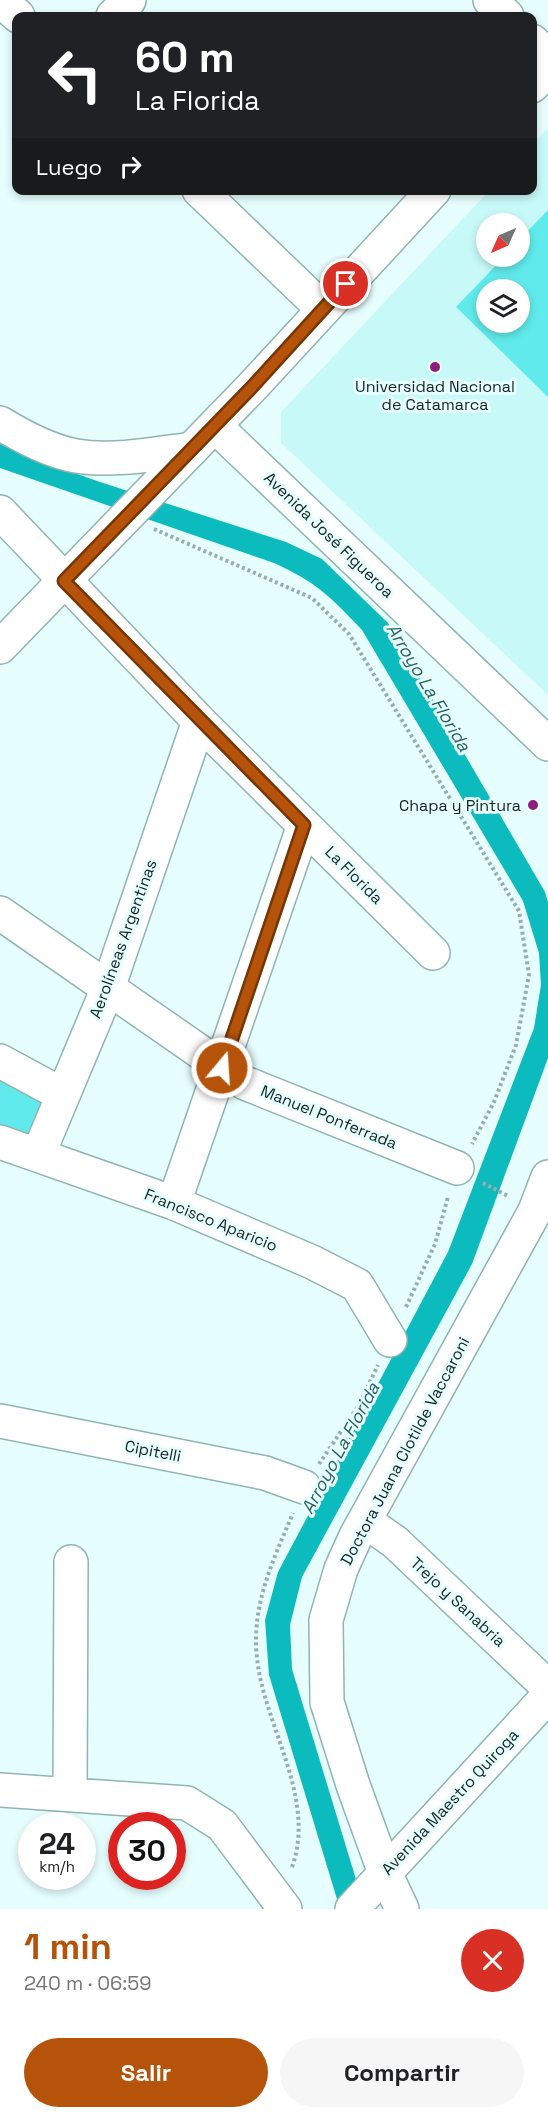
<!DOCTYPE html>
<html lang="es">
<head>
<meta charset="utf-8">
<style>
  :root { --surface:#fff; --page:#f6f6f6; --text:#202124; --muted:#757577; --accent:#b45309 }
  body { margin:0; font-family:"Space Grotesk",sans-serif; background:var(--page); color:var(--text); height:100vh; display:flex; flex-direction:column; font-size:22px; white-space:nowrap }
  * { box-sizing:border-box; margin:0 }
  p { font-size:20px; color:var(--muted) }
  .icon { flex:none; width:33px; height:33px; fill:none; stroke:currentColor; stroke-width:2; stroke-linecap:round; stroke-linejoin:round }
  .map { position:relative; height:1909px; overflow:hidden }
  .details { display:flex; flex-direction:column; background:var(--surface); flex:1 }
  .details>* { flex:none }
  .banner { position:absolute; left:12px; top:12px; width:525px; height:183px; border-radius:12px; box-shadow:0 3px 9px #0003; background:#202124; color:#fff; overflow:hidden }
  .needle { width:39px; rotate:225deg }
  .controls { position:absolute; left:476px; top:213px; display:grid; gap:12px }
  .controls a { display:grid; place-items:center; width:54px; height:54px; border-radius:50%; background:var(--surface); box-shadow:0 3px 9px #0003; font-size:30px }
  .speed { position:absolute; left:18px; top:1812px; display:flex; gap:12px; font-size:30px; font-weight:700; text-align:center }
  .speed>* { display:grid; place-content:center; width:78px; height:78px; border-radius:50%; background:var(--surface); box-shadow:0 3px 9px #0003; line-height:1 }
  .speed small { font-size:15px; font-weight:400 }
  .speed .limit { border:9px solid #d22; background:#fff; color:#111 }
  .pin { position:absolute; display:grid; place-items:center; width:51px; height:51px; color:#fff; margin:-26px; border:3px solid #fff; border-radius:50%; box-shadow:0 2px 6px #0007 }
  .me { position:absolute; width:66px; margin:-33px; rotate:18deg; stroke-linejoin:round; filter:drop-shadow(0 0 4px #0008) }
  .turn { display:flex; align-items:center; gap:21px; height:126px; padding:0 24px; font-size:27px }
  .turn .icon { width:78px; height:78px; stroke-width:2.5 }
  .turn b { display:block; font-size:42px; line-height:51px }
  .then { display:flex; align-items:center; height:57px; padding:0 24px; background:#0003; gap:12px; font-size:22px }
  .round { display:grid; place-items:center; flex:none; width:63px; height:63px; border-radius:32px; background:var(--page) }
  .headline { display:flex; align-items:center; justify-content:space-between; height:102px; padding:0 24px }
  h1 { font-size:36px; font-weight:700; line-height:45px; color:var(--accent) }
  .primary-button { display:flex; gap:12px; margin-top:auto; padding:12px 24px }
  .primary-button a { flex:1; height:69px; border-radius:36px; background:var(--accent); color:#fff; font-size:24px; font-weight:700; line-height:69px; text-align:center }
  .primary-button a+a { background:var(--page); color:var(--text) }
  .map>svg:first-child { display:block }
</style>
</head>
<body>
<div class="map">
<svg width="548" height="1909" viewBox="0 0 548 1909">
  <rect width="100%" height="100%" fill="#e7fefe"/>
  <path fill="#c8f9f9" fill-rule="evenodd" d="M548,128V695L281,443V412L489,191L532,190L533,144ZM486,224H519V256H486ZM486,290H519V322H486Z"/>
  <path fill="#60eaeb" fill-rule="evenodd" d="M548,210V397L456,307L504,257L519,256V240ZM486,290H519V322H486Z
    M0,1075L42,1100L31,1132L26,1138L0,1133Z"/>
  <path fill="#0cbbbd" d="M0,444L29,457L100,482L286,542L322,559L388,623L545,892L548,902V1058L472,1264L302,1577L290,1625L292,1669L365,1909H340L269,1675L265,1620L278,1572L448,1252L534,1028L541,985L539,953L523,901L362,630C331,597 316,582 274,563L0,468Z"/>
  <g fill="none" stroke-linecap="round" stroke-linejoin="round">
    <defs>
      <path id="minor" d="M0,0L18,16
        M490,0L507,16
        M113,16L129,0
        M532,41L548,56
        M199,190L323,309
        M0,423C23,437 49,451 76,456C114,462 155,454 192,449
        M215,426L548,744
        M0,512L199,721L433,953
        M0,913L245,1083L457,1168
        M0,1061L63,1095
        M0,1142L174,1203L312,1262L357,1285L390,1340
        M38,1155L108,988L199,721
        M174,1203L304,825
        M0,1421L265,1473L304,1487
        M365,1521L395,1542L548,1687
        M0,1790L187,1803L222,1825L285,1909
        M70,1794L71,1562
        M402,1909L385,1873L353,1785L327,1702L326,1620L341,1569L356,1536L535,1211L548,1177"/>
      <path id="major" d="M532,86L548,69
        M0,647L252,387L434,190
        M352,1909L548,1696"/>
    </defs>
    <use href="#minor" stroke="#8fb4b4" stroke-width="36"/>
    <use href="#major" stroke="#8fb4b4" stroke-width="36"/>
    <path stroke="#99adad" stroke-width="4" stroke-dasharray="3 3" stroke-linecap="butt" d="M154,529L312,598L349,634L519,911L529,975L516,1045L494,1102L472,1144
      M483,1183L508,1196
      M406,1307L435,1244L448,1197
      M319,1464L359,1405L378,1365
      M292,1867C317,1798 264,1726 257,1658C251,1605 273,1561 293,1513"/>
    <use href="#minor" stroke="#fff" stroke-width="33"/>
    <use href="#major" stroke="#fff" stroke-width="33"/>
  </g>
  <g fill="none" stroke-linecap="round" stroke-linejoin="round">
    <defs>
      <path id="route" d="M222,1068L304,825L64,581L252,387L346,284"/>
    </defs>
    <use href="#route" stroke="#753606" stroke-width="15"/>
    <use href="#route" stroke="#b45309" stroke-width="10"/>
  </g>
  <g fill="#8f1d7e" stroke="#e7fefe" stroke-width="2">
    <circle cx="435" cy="367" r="6"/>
    <circle cx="533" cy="805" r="6"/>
  </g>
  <g text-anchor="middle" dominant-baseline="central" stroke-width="6" stroke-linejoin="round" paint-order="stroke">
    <g font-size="16" fill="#152424" stroke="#e7fefe">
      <text x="435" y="386">Universidad Nacional<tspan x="435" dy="18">de Catamarca</tspan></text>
      <text x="521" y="805" text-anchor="end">Chapa y Pintura</text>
    </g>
    <g font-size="16" fill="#152424" stroke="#e7fefe">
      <text transform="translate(329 535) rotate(44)">Avenida José Figueroa</text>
      <text transform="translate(354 875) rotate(45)">La Florida</text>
      <text transform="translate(123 939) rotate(-70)">Aerolíneas Argentinas</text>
      <text transform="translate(329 1117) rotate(22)">Manuel Ponferrada</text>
      <text transform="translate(211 1220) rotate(22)">Francisco Aparicio</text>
      <text transform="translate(153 1451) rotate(11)">Cipitelli</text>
      <text transform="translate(405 1451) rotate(-62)">Doctora Juana Clotilde Vaccaroni</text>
      <text transform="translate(458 1602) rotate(43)">Trejo y Sanabria</text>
      <text transform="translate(450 1802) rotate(-47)">Avenida Maestro Quiroga</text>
    </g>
    <g font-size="18" font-style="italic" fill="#276162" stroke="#e7fefe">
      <text transform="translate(429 687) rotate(59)">Arroyo La Florida</text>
      <text transform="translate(340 1448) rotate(-62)">Arroyo La Florida</text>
    </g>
  </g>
</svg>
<div class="controls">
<a><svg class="needle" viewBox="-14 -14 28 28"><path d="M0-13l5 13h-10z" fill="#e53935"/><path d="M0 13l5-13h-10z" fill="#757577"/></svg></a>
<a><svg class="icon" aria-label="layers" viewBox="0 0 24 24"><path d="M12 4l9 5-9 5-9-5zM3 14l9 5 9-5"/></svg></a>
</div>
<div class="speed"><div>24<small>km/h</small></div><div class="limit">30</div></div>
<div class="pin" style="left:346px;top:284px;background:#d93025"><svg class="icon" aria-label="arrive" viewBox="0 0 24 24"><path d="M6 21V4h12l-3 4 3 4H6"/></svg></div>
<svg class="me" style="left:222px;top:1068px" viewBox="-20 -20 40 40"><circle r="17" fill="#b45309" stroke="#fff" stroke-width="3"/><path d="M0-11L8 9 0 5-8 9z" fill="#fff"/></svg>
<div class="banner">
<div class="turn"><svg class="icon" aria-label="left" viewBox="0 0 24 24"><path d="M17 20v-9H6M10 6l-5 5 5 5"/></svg><div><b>60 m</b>La Florida</div></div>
<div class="then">Luego<svg class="icon" aria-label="right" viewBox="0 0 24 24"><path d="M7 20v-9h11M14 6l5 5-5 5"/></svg></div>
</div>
</div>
<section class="details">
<div class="headline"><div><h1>1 min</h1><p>240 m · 06:59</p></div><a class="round" style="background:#d93025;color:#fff"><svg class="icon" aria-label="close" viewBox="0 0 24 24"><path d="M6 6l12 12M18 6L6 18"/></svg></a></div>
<div class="primary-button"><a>Salir</a><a>Compartir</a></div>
</section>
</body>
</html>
